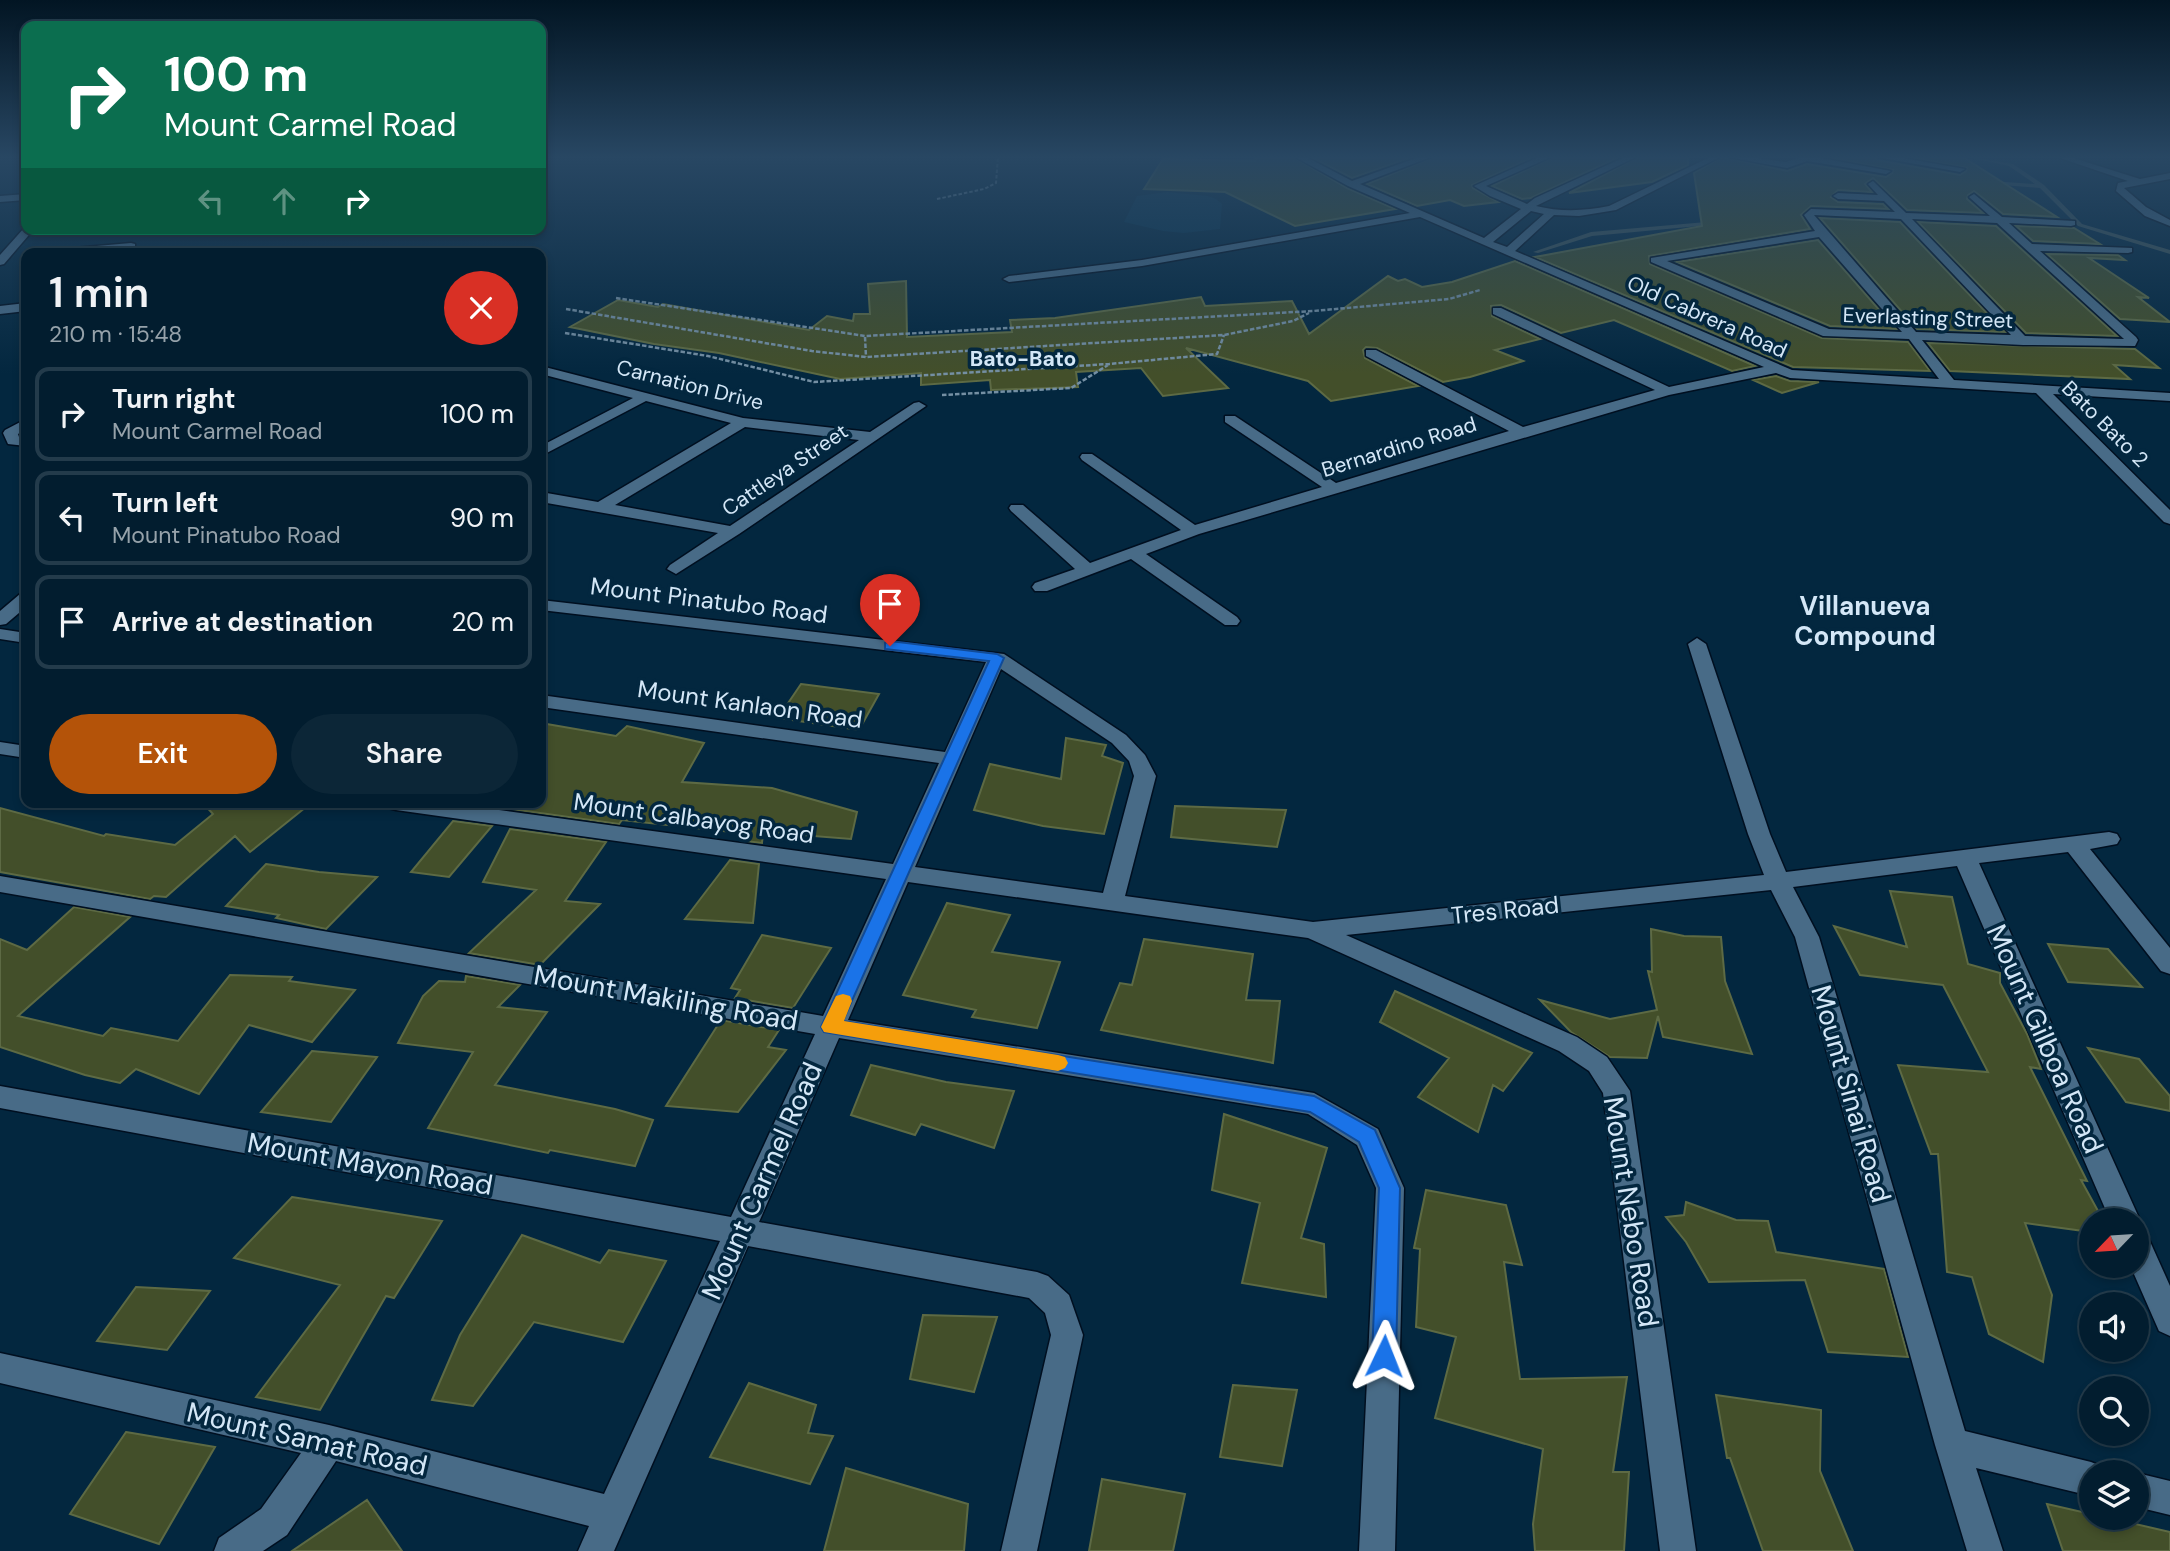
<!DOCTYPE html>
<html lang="en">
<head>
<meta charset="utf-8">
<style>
  :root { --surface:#021d2f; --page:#0c2637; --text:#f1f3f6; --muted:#96a2aa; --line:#233b4b; --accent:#b45309 }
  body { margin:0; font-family:"DM Sans",sans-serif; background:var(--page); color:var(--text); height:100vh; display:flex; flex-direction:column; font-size:26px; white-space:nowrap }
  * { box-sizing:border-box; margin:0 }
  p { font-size:23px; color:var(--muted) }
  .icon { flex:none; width:38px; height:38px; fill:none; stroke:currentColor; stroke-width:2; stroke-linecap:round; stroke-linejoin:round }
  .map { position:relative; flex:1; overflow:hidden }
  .details { position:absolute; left:21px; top:248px; width:525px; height:560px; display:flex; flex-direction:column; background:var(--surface); border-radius:14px; box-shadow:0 4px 10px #0003,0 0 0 2px var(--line) }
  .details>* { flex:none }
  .hud { position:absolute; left:21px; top:21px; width:525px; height:214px; border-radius:14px; box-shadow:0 4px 10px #0003,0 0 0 2px var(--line); background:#0b6e4f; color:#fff; overflow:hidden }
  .needle { width:46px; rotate:245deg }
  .tools { position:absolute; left:2079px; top:1208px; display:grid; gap:14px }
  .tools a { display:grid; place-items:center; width:70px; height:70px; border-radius:50%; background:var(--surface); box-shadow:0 4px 10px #0003,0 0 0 2px var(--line); font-size:35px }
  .pin { position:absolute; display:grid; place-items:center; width:60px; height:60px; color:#fff; margin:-72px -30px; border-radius:50% 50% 50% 0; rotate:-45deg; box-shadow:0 0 7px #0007 }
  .pin .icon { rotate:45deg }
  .me { position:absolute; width:77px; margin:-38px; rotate:2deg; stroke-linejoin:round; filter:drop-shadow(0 0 5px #0008) }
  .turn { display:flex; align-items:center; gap:24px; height:147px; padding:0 28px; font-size:32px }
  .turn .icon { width:91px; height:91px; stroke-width:2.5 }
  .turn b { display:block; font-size:49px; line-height:60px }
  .lanes { display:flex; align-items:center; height:66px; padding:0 28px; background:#0003; justify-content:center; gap:35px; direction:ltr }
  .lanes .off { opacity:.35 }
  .round { display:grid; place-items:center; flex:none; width:74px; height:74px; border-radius:37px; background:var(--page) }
  .overview { display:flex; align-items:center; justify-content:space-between; height:119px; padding:0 28px }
  h1 { font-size:42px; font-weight:600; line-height:52px }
  .action { display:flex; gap:14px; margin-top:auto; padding:14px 28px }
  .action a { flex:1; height:80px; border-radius:42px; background:var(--accent); color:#fff; font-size:28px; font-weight:600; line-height:80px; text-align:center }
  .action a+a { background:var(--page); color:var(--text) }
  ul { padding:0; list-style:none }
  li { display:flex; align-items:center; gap:21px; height:94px; margin:0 14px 10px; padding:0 14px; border:4px solid var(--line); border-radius:14px }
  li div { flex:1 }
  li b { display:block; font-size:26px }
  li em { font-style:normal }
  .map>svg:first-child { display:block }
</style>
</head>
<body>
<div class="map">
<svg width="2170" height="1551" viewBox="0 0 2170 1551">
  <rect width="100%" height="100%" fill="#03273f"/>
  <path fill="#06334f" d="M1167,192L1208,196L1216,199L1222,204L1220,229L1184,233L1163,231L1124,222L1137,196Z"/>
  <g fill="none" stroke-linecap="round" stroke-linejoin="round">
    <path fill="#405558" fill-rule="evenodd" d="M1968,157L2013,164L2044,185L2082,224L2170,250V254L2078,226L2040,188L1989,184L1991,181L2035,184L2009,166Z
      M1736,158L1794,171L1797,173L1794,175L1734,161Z
      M1718,221L1720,224L1592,236L1538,253L1533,252L1591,232Z"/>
  </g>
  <path fill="#434f2a" stroke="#5d6a44" stroke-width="2" d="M1256,157H1293L1347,188L1395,209L1295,226L1225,192L1144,189L1163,159L1255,161Z
    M1311,157H1412L1352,178Z
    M1434,157H1533L1472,185L1473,188L1498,202L1464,206L1450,200L1417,206L1367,184Z
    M1553,157H1619L1531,198L1522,199L1492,186Z
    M1638,157H1688V165L1652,182L1569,193Z
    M1722,157L1787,171L1807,164L1886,177L1892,173L1893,170L1828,157H1874L1877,160L1960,175L1966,171L1967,168L1910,157H1963L2057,217L2003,214L1974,191L1968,195L1967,199L1983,213L1907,210L1873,178L1865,184L1872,192L1838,190L1831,197L1838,202L1883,204L1888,209L1811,206L1801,215L1810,229L1649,256L1650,264L1822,338L1908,342L1930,371L1793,367L1535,257L1702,226L1694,173Z
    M1820,218L1900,222L2005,332L1917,329Z
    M1918,222L1996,226L2117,336L2026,333Z
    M2016,226L2074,228L2100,244L2033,241Z
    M1818,240L1896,329L1830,326L1677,262Z
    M2047,254L2118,255L2125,260L2089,258L2149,298L2138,297L2170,322L2120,319Z
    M1515,261L1755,366L1732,371L1614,320L1561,333L1501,305L1491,306L1492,316L1540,339L1495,350L1523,361L1470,377L1443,382L1377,348L1366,347L1363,350L1365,358L1418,386L1331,401L1308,381L1186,348L1228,388L1163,396L1141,368L1076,372L1078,387L991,390L990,380L921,385V373L840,379L719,353L654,344L570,327L618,300L658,307L663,304L809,330L827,316L853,321L854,314H870L868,284L906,281L907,337L1012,332L1010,320L1055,318L1201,297L1205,306L1292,301L1309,334L1388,276L1398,281L1405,279L1422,287L1452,282Z
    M1928,343L2135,349L2159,368L2114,365L2130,379L1950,371Z
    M1776,376L1790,381L1819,382L1782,393L1753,380Z
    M801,684L879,694L859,730L778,718Z
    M541,723L616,736L627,726L704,743L682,782L772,788L857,812L851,839L763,832L762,843L745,841L750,834L622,820L619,824L469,803H541Z
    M1066,738L1106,745L1102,756L1123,763L1104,834L1043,826L974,810L990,764L1061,779Z
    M203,803H311L250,852L235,836L166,897L154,896L150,899L0,872V808L104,836L106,834L175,845L213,814Z
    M1175,806L1286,810L1277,847L1171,837Z
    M453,821L492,826L449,877L411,872Z
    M510,829L606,842L565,901L600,904L540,965L469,953L536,890L483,882Z
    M730,860L759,864L753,923L685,919Z
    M266,864L319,872L377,877L326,929L276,918L279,915L226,906Z
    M1890,891L1952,897L1968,964L2000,973V983L2027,1034L2041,1069L2030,1067L2087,1181L2081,1180L2103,1220H2091V1232L2025,1223L2052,1295L2043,1362L1989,1334L1972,1277L1947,1272L1938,1154H1931L1898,1065L1988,1072L1943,985L1860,975L1834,926L1907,947Z
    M947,903L1010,915L992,952L1060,962L1037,1028L972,1017L976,1010L903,995Z
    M74,907L130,917L18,1016L103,1036L111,1028L178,1041L230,975L292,977L289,981L355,990L312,1042L249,1025L199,1094L136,1069L120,1083L85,1075L0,1047V939L27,950Z
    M1651,929L1684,936L1721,937L1725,981L1752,1054L1663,1037L1658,1016L1647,1058L1610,1057L1571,1032L1540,1000L1610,1019L1657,1010L1648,971L1652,972Z
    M762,935L831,948L793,1008L735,998L740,990L731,988Z
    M1144,939L1253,954L1246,1000L1280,1001L1273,1063L1101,1030L1120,983L1132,985Z
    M2048,944L2108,949L2142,987L2068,982Z
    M466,976L520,985L498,1007L547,1012L495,1085L615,1109L653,1120L635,1166L550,1150L548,1153L428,1128L473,1052L398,1043L423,996L439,981L465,982Z
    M1395,991L1532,1053L1503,1091L1493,1085L1478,1132L1418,1097L1449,1058L1380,1022Z
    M721,1020L779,1030L768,1047L786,1050L738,1112L666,1106Z
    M2088,1048L2139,1059L2170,1096V1111L2126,1102Z
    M312,1051L377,1057L331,1122L261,1112Z
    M871,1065L946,1082L1014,1091L994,1148L921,1124L915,1135L851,1115Z
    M1224,1114L1327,1148L1301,1238L1324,1244L1326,1297L1242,1283L1260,1203L1212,1190Z
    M1426,1190L1506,1205L1522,1265L1504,1262L1520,1379L1627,1377L1613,1472H1629L1624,1551H1535L1533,1524L1543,1449L1435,1418L1456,1337L1416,1327L1420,1249L1414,1248Z
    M292,1197L442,1221L394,1298L386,1296L320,1410L256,1397L340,1285L234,1258Z
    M1686,1202L1736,1220L1768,1221L1776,1252L1884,1269L1908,1357L1828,1352L1805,1280L1709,1282L1686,1242L1666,1217L1684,1215Z
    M522,1235L600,1263L609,1250L666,1261L623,1342L534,1322L473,1406L432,1400L460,1335Z
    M136,1287L210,1291L167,1350L97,1341Z
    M923,1315L997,1317L974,1392L910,1379Z
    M749,1383L816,1405L808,1433L833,1436L810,1484L710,1457Z
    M1233,1385L1297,1390L1282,1466L1220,1457Z
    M1716,1395L1821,1410L1820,1471L1853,1551H1763L1730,1458H1727Z
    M126,1432L215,1447L159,1544L70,1514Z
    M846,1468L968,1504L964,1551H824Z
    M1102,1479L1185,1494L1173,1551H1089Z
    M367,1500L402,1551H292Z
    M2047,1504L2091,1514V1517H2105L2170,1532V1551H2063Z"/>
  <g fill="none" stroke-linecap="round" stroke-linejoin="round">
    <defs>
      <path id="minor" d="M1295,157H1306L1352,181L1419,157H1431L1360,184L1484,238L1521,209L1490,196L1474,186L1539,157H1551L1486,186L1527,204L1535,198L1625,157H1636L1536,206C1560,212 1585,211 1609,206L1710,157H1720L1616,210L1579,216L1554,215L1515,251L1792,370L1939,379L1909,339L1823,336L1651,262V258L1815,231L1804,215L1811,209L1895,212L1884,201L1838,199L1833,196L1838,193L1878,195L1868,184L1873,181L1906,213L1990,216L1969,197L1974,194L2002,217L2075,221V225L2071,226L2009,223L2032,244L2132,248V252L2128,253L2040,251L2136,337L2138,340L2135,346L2023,345L1922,340L1954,380L2170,393V401L2053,394L2170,510V524L2164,522L2036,393L1790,378L1776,373L1669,395L1199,534L1146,554L1237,617L1240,621L1237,625H1225L1131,559L1047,591H1035L1032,587L1035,583L1075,569L1011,511L1009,508L1011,505H1023L1090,563L1181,530L1082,460L1080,457L1082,454H1092L1195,525L1322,487L1225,422V416H1235L1336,483L1509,431L1366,356V350H1376L1523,427L1655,390L1493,314V308H1501L1669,387L1764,367L1420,217L1142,266L1009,282L1003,279L1009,276L1142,260L1410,213L1348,186ZM1531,211L1544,214L1507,247L1493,242ZM1814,215L1901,219L2011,335L1916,332ZM1912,219L1997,223L2124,339L2025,336ZM1819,237L1902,332L1829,329L1667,261Z
        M1729,157H1750L1786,162L1801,157H1815L1891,171L1886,174L1807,161L1787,168Z
        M1877,157H1897L1965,169L1960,172Z
        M2057,157H2070L2140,179L2170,173V179L2124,188L2146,207L2170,220V226L2145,216L2116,191L2118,183L2128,181Z
        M26,194V200L0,202V196Z
        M25,227L26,229H34L4,264L0,265V255Z
        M131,243L135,244V248L79,254H34L39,251Z
        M26,303V311L0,314V306Z
        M541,366L743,418L870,432L914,403L919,402L926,406L739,534L676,574L667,569L670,565L718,533L541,502V492L598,502L731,423L646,401L541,456V446L633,398L541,374ZM745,427L859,440L730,526L615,505Z
        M26,419V429L18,434L19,437L26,438V446L8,444L3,433L5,430Z
        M26,593V607L6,624L0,625V611L20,594Z
        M541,600L1004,654L1126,735L1145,755L1156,776L1125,896L1313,922L1764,875L1748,834L1688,644L1697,638L1706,644L1770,834L1786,872L2109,832L2117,834L2120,839L2117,844L2090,849L2170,948V974L2161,971L2068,852L1979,863L2140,1220L2137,1226V1220H2110L1957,866L1793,887L1819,937L1965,1431L2091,1462L2103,1467L2105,1472H2091V1496L1976,1468L2003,1551H1967L1935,1445L1795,937L1771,890L1346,935L1577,1037L1607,1057L1630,1091L1696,1551H1660L1603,1093L1589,1071L1559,1051L1308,938L908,882L848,1020L1314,1093L1378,1129L1404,1188L1395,1551H1359L1376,1188L1357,1145L1308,1114L839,1038L759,1222L1037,1272L1048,1276L1069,1295L1083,1335L1037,1551H1001L1051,1335L1045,1313L1029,1298L748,1246L614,1551H578L589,1526L336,1461L287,1535L263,1551H214L219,1538L261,1509L301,1453L0,1383V1353L329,1425L604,1494L720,1241L0,1108V1086L731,1217L815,1034L0,892V876L823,1016L886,879L396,810L388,808L385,803H448L893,864L939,763L541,707V695L945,752L986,662L541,610ZM1001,669L1112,743L1129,761L1134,776L1103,893L915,867Z
        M0,629L26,633V643L0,639Z
        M0,742L26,746V758L0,754Z
        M2137,1233L2148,1237L2170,1286V1336L2159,1331L2130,1265H2137Z
        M2137,1473L2170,1481V1515L2137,1507Z"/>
    </defs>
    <use href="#minor" stroke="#000f20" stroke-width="3"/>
    <path stroke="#748fa3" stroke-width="2" stroke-dasharray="3.5 2" stroke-linecap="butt" d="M937,199L984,189L996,183L998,157"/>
    <path stroke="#748fa3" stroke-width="2.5" stroke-dasharray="4.5 2" stroke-linecap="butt" d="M616,298L865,336L1313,311L1449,299L1480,290
      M566,309L812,351L866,357L1224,335L1293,321L1309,313
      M565,333L708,356L814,382L1109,364L1217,354L1224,335
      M865,337L866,357
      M942,395L1071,388L1108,365"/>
    <use href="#minor" fill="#486b87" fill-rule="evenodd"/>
  </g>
  <linearGradient id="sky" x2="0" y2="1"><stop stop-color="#021523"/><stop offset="0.42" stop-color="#284763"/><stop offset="1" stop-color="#284763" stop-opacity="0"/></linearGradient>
  <rect width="2170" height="374" fill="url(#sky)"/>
  <path fill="#1a73e8" stroke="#114b97" stroke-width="2" d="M890,641L997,654L1004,658L843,1021L1314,1096L1375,1130L1400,1188L1396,1356L1392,1364L1384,1367L1375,1364L1372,1356L1379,1188L1359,1142L1310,1112L824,1032L821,1027L989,661L885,649V643Z"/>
  <path fill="#f59e0b" d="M843,994L850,996L852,1001L844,1021L1058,1055L1065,1057L1068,1063L1065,1068L1058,1071L824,1032L821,1027L836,996Z"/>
  <g text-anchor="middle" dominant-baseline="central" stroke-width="7" stroke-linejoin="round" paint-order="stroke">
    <g font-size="21" fill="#d4e7f7" stroke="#03273f">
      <text transform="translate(1707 317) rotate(24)">Old Cabrera Road</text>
      <text transform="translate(1928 318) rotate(2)">Everlasting Street</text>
      <text transform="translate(690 385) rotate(14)">Carnation Drive</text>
      <text transform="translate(2105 424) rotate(45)">Bato Bato 2</text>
      <text transform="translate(1399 447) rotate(-17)">Bernardino Road</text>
      <text transform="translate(785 470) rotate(-34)">Cattleya Street</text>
    </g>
    <g font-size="21" font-weight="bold" fill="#d4e7f7" stroke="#03273f">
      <text x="1023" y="359">Bato-Bato</text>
    </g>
    <g font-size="24" fill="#d4e7f7" stroke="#03273f">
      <text transform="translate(709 600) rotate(7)">Mount Pinatubo Road</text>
      <text transform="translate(750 704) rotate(8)">Mount Kanlaon Road</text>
      <text transform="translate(694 818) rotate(8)">Mount Calbayog Road</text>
      <text transform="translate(1505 910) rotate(-6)">Tres Road</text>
    </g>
    <g font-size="26" font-weight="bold" fill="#d4e7f7" stroke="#03273f">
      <text x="1865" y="606">Villanueva<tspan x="1865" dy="30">Compound</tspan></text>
    </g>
    <g font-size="28" fill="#d4e7f7" stroke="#03273f">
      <text transform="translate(666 998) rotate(10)">Mount Makiling Road</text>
      <text transform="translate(2045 1039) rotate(66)">Mount Gilboa Road</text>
      <text transform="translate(1851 1094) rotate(74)">Mount Sinai Road</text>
      <text transform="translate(370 1164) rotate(10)">Mount Mayon Road</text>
      <text transform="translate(762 1181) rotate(-66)">Mount Carmel Road</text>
      <text transform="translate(1631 1212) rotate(81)">Mount Nebo Road</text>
      <text transform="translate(307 1439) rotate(13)">Mount Samat Road</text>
    </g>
  </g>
</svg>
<div class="tools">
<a><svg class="needle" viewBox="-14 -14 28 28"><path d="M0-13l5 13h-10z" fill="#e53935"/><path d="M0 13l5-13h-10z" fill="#96a2aa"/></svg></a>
<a><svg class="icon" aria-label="sound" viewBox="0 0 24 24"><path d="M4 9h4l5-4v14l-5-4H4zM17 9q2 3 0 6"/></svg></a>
<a><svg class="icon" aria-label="search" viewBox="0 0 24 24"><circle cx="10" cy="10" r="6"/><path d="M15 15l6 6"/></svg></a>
<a><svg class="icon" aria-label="layers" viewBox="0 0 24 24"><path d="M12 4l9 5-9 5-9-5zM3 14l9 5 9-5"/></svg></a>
</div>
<div class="pin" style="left:890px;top:646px;background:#d93025"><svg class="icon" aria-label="arrive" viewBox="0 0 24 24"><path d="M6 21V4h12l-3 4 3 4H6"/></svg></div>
<svg class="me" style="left:1384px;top:1356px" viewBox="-20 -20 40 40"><path d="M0-17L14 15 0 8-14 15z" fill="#1a73e8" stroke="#fff" stroke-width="4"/></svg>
<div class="hud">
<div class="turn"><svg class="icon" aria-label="right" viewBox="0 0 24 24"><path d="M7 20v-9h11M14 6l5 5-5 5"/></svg><div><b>100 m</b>Mount Carmel Road</div></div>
<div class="lanes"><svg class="icon off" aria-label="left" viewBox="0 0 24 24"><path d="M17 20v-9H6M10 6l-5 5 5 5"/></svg><svg class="icon off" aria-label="ahead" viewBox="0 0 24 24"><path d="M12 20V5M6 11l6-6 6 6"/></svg><svg class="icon" aria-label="right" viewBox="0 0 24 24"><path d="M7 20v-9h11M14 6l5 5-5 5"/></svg></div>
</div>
<section class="details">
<div class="overview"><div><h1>1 min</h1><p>210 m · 15:48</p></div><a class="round" style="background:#d93025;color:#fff"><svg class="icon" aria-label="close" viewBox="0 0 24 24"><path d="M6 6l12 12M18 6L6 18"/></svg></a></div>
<ul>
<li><svg class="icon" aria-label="right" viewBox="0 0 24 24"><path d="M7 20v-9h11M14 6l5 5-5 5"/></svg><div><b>Turn right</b><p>Mount Carmel Road</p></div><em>100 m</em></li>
<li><svg class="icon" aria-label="left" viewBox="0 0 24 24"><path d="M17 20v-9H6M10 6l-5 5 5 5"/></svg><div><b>Turn left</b><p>Mount Pinatubo Road</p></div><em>90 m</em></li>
<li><svg class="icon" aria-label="arrive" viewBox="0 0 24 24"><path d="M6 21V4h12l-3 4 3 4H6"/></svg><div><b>Arrive at destination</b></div><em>20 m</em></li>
</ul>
<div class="action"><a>Exit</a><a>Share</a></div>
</section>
</div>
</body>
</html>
